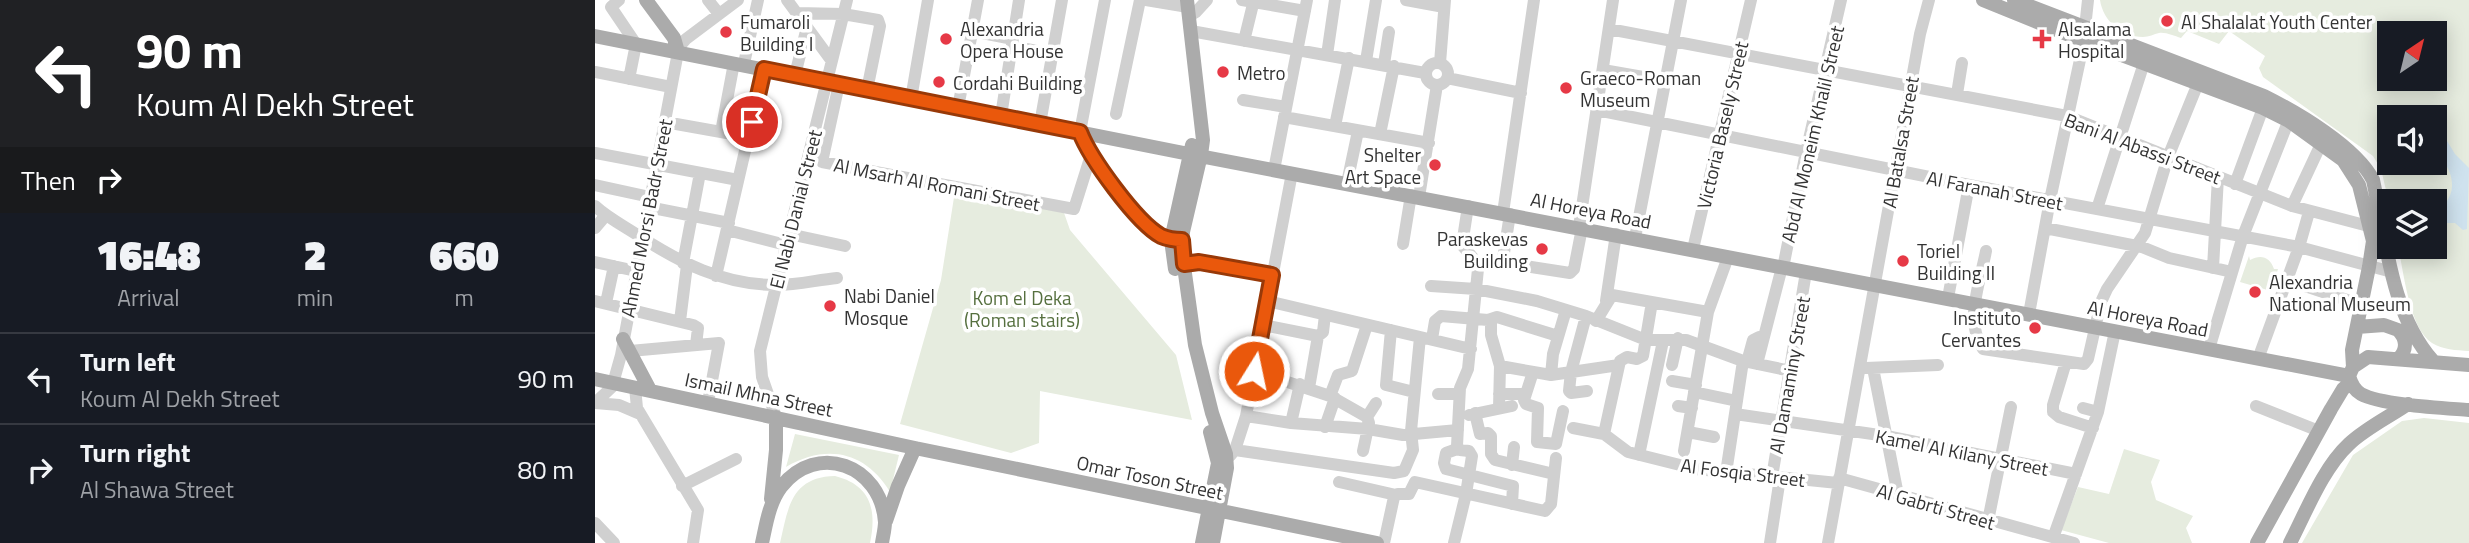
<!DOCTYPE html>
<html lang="en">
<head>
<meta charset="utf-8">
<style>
  :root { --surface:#171b24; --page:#20242c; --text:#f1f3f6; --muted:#9ea1a6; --line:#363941 }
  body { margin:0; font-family:"Titillium Web",sans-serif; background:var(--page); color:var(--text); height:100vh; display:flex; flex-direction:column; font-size:26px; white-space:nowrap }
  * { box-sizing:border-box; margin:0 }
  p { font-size:23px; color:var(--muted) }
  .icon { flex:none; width:38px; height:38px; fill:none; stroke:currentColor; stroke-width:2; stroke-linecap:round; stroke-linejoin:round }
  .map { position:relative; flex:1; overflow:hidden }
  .side { display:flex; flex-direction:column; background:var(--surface); width:595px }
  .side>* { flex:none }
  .banner { background:#202124; color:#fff; overflow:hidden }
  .needle { width:46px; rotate:35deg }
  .controls { position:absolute; left:1782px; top:21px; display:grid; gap:14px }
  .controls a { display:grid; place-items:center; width:70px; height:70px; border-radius:0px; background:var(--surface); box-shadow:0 4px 18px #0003; font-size:35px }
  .pin { position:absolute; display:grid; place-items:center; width:60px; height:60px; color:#fff; margin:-30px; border:4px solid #fff; border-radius:50%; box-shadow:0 2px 7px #0007 }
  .me { position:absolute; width:77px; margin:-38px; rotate:10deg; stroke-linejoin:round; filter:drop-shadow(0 0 5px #0008) }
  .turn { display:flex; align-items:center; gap:24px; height:147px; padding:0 21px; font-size:32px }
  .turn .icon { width:91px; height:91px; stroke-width:2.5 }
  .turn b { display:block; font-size:49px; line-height:60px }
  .then { display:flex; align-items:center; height:66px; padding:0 21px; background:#0003; gap:14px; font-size:26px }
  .eta { display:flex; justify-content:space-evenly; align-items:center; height:119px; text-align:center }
  .eta b { font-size:42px; font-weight:800; line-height:49px }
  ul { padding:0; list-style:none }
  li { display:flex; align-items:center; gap:21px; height:91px; padding:0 21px; border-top:2px solid var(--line) }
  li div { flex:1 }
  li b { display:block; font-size:26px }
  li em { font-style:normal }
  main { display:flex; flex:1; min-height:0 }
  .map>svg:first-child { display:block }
</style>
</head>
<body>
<main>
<section class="side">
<div class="banner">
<div class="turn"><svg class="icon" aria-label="left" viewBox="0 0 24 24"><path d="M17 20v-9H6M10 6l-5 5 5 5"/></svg><div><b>90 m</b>Koum Al Dekh Street</div></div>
<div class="then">Then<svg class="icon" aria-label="right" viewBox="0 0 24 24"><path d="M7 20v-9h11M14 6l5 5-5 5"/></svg></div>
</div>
<div class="eta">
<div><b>16:48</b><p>Arrival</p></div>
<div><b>2</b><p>min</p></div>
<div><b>660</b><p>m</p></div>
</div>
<ul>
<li><svg class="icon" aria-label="left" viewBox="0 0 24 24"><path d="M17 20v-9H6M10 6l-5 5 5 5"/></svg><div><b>Turn left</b><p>Koum Al Dekh Street</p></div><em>90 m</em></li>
<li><svg class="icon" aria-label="right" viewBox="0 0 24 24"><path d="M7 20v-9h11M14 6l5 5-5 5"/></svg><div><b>Turn right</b><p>Al Shawa Street</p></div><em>80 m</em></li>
</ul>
</section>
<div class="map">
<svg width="1874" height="543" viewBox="0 0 1874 543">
  <rect width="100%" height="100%" fill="#fff"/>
  <path fill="#e6ecdf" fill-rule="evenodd" d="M1505,0H1874V351C1861,350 1848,350 1837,343C1814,328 1809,272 1803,247H1839V201L1794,203L1786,169L1778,156L1668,77L1664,68L1670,56L1634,31L1624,44L1592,31L1586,38C1579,36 1571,32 1564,33C1559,34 1554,37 1548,37C1527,37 1508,21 1505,0ZM1794,33H1839V79H1794ZM1794,117H1839V163H1794Z
    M360,191L468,210L475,230L581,355L597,420L445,391L444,443L416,453L305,424L346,280Z
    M1654,256L1655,260C1666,254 1675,257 1679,269H1683L1676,291L1645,282Z
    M1829,418L1874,423V543H1707L1758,455L1807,421Z
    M200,434L304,455L295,492C271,452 232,443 191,467Z
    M1529,449L1565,460L1556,482L1561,500L1598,516L1591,528L1597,543H1514L1466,530L1483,487L1514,494Z
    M240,476C276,485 282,510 275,543H185C193,508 196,477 240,476Z"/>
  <path fill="#cfe2ee" d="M1849,136L1860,154L1874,168L1872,229L1868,230L1860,223H1849L1845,217C1847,205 1857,198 1857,186C1858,166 1841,159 1845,138Z"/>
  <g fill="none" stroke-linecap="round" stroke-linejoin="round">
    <path stroke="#d0d0d0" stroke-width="12" d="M24,0L16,7L41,44L34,79
      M113,0L124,14
      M192,0L236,60
      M510,0L485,132L500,161L543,216L565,235L585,240
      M551,0L593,7
      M647,0L710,11
      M811,0L849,7
      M202,13L248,14L283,20L285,26L272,90
      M594,16L601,12L612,0
      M159,21L182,25
      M1490,28L1493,0
      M1014,29L1472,116L1697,206L1781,228
      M377,31L418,39
      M596,31L830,73
      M649,41L659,0
      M417,46L457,54
      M83,48L91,39L143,0
      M732,55L740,0
      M150,59L163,0
      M771,61L781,0
      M845,63L850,0
      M831 74a11 11 0 1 1 22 0a11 11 0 1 1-22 0Z
      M789,64L794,32
      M1008,70L1071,81
      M0,72L76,87
      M200,75L212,27
      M852,78L926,93
      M244,84L227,162L479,209L496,155
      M1362,94L1367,63
      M316,99L333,0
      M648,100L691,107
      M363,108L383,0
      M1002,110L1374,185L1704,247L1797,272
      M521,114L545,0
      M406,116L424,0
      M689,117L834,143
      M70,122L154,137
      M445,124L467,0
      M740,126L754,58
      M126,132L139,63
      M785,134L799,66
      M0,153L143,180
      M679,170L712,0
      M752,183L763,131
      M1640,184L1668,108
      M0,185L55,197
      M824,197L842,85
      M0,206C13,218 29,226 44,236C86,263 127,284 178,285C199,286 221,280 242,278
      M1697,206L1726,144
      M53,207L134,223
      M1502,209L1549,63
      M908,213L939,0
      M915,214L908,259L911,263L975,273L979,269L987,228
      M984,227L1018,0
      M0,228L11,215
      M1450,228L1547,247L1574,258L1637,272
      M132,230L191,245
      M194,234L250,246
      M1040,238L1086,0
      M808,244L816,195
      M1098,249L1156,0
      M1391,251C1385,283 1369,321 1388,349L1489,364L1493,359L1506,302L1512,289L1550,233L1573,157L1606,76
      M0,262L41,271
      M88,263L105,173
      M582,268L594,263L604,262L677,275
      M1188,268L1211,152L1246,0
      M1618,268L1623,177
      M121,276L169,69
      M1692,280L1767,305
      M836,286L881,289L942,301L991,316L1051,340H1091L1148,361L1196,371
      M1353,298L1374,185
      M0,301L98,325L103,328L101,345
      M672,301L876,349
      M1011,301L1021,234
      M11,303L19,266
      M1434,314L1455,200L1489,41
      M991,316L976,372L974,391L976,393L992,391
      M896,319V335L905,366L904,408
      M85,321L92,265
      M1001,321L1017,295L1113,312
      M668,325L723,336L728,332L730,315
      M796,330L791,385L819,392
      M837,339L840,321L846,316L893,320L902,317L963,336
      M1614,349L1648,236L1697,112
      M35,351L124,343L113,402
      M1663,359L1704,247L1714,212
      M1152,362L1158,340L1164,337L1168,339
      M1471,362L1458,405V412L1464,417L1498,428
      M1162,364L1187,267
      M1077,365L1083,338
      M905,366L956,375L1024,365
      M1271,368L1343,365
      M1278,368L1303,495
      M659,371L735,396L772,417L774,423L768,451
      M938,372L929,400L931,404L943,408L942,442L961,444L968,411
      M956,375L958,354L971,310
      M1077,381L1101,385
      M40,387L42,408L103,510L98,543
      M714,388L723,336
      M1099,392L1142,401
      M843,394H864
      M904,394H931
      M735,396L743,375L757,371L772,325
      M0,403L17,387L26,355L83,52
      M0,403L24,405L45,414
      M1083,406L1097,408
      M1661,406L1724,431
      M1488,408L1503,412
      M880,413L885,434L893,433L896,436V454L900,460L959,474
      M1140,414L1291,436L1481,474
      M874,415L917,406
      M651,416L696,423L773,429L808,435L863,430
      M181,417L167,377L165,351L252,0
      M772,417L781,403
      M696,423L705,384
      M730,427L740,398
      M978,428L1009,434L1033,452L1101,469L1243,483
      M1093,432L1119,437
      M1009,434L1025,361L1032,357L1042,359L1048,356L1057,302
      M862,449L851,453L849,463L851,469L918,486L917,504
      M640,450L799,473L809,471L818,450L816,431L825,337
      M1089,451L1113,312L1133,257
      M1044,455L1068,341
      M635,456L640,450L651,416L697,173
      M917,465L919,447
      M1131,473L1148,361
      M1177,477L1211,272
      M1244,478L1479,543
      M744,482L801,495
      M87,486L141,459
      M1393,521L1416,407
      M0,523L19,543
      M1458,538L1503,412L1520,331
      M789,543L799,497L803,494H814L820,482L950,511L956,504L961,458
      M859,543L871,494L877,456L874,451L865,450L862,446L865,388L873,369L883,269L878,258L867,245L873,206
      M1175,543L1185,478
      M1233,543L1325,34L1334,0"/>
    <path stroke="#ababab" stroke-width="14" d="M51,0L79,38L83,52
      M592,0L608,140L606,155L588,232L587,252L600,345L617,413L631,454L632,468L618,543
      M1388,0L1489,41L1668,108L1694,121L1748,160L1764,185L1778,241L1774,267L1757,350L1758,367
      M1419,0L1669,96C1703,113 1761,147 1778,180C1791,240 1796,314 1838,361
      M0,36L594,154L1754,376
      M580,269L576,240L597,145
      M1762,327L1789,325L1803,330C1811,338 1813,349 1804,358
      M28,339L55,390
      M1874,365L1773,357L1758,367L1754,376C1756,383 1759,390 1766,394C1786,405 1849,408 1874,410
      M0,379L320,448L782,543
      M176,499L181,450V417
      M291,521L303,486L320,448
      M167,543C171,525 174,503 186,487C222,441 286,465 290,522C290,529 288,536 287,543
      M607,543L623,463L615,432
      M1662,543L1736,409L1748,389L1756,382
      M1695,543C1711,512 1728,468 1754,444C1771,428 1794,417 1813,404"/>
  </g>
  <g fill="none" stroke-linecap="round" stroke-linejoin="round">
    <defs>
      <path id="route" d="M157,122L169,69L485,132C495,158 541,222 566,236C573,239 579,240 587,240L589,264L604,262L677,275L659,371"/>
    </defs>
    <use href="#route" stroke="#983908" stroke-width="18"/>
    <use href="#route" stroke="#ea580c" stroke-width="12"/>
  </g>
  <g fill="#e63946" stroke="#fff" stroke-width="2.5">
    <circle cx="1572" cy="21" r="7"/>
    <circle cx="131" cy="32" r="7"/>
    <circle cx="351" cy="39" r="7"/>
    <path d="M1443.5 28.5h7v7h7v7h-7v7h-7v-7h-7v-7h7z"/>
    <circle cx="628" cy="72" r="7"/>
    <circle cx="344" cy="82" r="7"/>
    <circle cx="971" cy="88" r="7"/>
    <circle cx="840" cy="165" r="7"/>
    <circle cx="947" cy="249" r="7"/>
    <circle cx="1308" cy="261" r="7"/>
    <circle cx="1660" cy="292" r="7"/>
    <circle cx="235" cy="306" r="7"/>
    <circle cx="1440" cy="328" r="7"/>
  </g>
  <g text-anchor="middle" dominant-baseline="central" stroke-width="7" stroke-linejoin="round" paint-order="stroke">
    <g font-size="19" fill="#333" stroke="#fff" text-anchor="start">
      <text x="145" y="21">Fumaroli<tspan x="145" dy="22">Building I</tspan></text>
      <text x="1586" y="21">Al Shalalat Youth Center</text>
      <text x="365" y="28">Alexandria<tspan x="365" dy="22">Opera House</tspan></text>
      <text x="1463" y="28">Alsalama<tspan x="1463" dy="22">Hospital</tspan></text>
      <text x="642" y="72">Metro</text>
      <text x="985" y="77">Graeco-Roman<tspan x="985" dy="22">Museum</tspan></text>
      <text x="358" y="82">Cordahi Building</text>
      <text x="826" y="154" text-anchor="end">Shelter<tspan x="826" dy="22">Art Space</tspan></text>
      <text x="933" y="238" text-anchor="end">Paraskevas<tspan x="933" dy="22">Building</tspan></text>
      <text x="1322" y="250">Toriel<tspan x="1322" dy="22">Building II</tspan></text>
      <text x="1674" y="281">Alexandria<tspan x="1674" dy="22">National Museum</tspan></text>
      <text x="249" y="295">Nabi Daniel<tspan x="249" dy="22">Mosque</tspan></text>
      <text x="1426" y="317" text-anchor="end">Instituto<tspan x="1426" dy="22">Cervantes</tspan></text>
    </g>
    <g font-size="19" fill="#333" stroke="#fff">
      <text transform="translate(1127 125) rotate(-77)">Victoria Basely Street</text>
      <text transform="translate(1217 134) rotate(-77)">Abd Al Moneim Khalil Street</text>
      <text transform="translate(1305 142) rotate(-80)">Al Batalsa Street</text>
      <text transform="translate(1548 148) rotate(21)">Bani Al Abassi Street</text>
      <text transform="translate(342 184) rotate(11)">Al Msarh Al Romani Street</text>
      <text transform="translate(1400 190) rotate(11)">Al Faranah Street</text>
      <text transform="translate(200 209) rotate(-76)">El Nabi Danial Street</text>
      <text transform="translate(996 210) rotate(11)">Al Horeya Road</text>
      <text transform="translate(51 218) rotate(-79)">Ahmed Morsi Badr Street</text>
      <text transform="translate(1553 318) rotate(11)">Al Horeya Road</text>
      <text transform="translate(1194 375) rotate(-80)">Al Damaminy Street</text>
      <text transform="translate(164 394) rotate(12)">Ismail Mhna Street</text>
      <text transform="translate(1367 452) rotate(11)">Kamel Al Kilany Street</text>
      <text transform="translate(1148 472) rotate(7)">Al Fosqia Street</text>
      <text transform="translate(555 477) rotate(12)">Omar Toson Street</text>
      <text transform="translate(1341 506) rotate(16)">Al Gabrti Street</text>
    </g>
    <g font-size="19" fill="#56703f" stroke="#fff">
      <text x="427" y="297">Kom el Deka<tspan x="427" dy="22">(Roman stairs)</tspan></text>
    </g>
  </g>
</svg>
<div class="controls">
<a><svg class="needle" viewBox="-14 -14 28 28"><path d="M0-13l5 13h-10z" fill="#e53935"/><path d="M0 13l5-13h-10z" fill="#9ea1a6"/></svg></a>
<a><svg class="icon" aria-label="sound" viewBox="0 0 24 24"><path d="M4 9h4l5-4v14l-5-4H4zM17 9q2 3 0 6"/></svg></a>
<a><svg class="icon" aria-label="layers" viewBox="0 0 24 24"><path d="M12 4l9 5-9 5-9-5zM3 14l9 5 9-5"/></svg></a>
</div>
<div class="pin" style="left:157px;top:122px;background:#d93025"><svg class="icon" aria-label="arrive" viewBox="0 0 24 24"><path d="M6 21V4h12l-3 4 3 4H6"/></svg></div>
<svg class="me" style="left:659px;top:371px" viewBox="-20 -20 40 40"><circle r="17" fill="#ea580c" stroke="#fff" stroke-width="3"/><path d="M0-11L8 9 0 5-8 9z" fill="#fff"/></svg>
</div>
</main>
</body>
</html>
